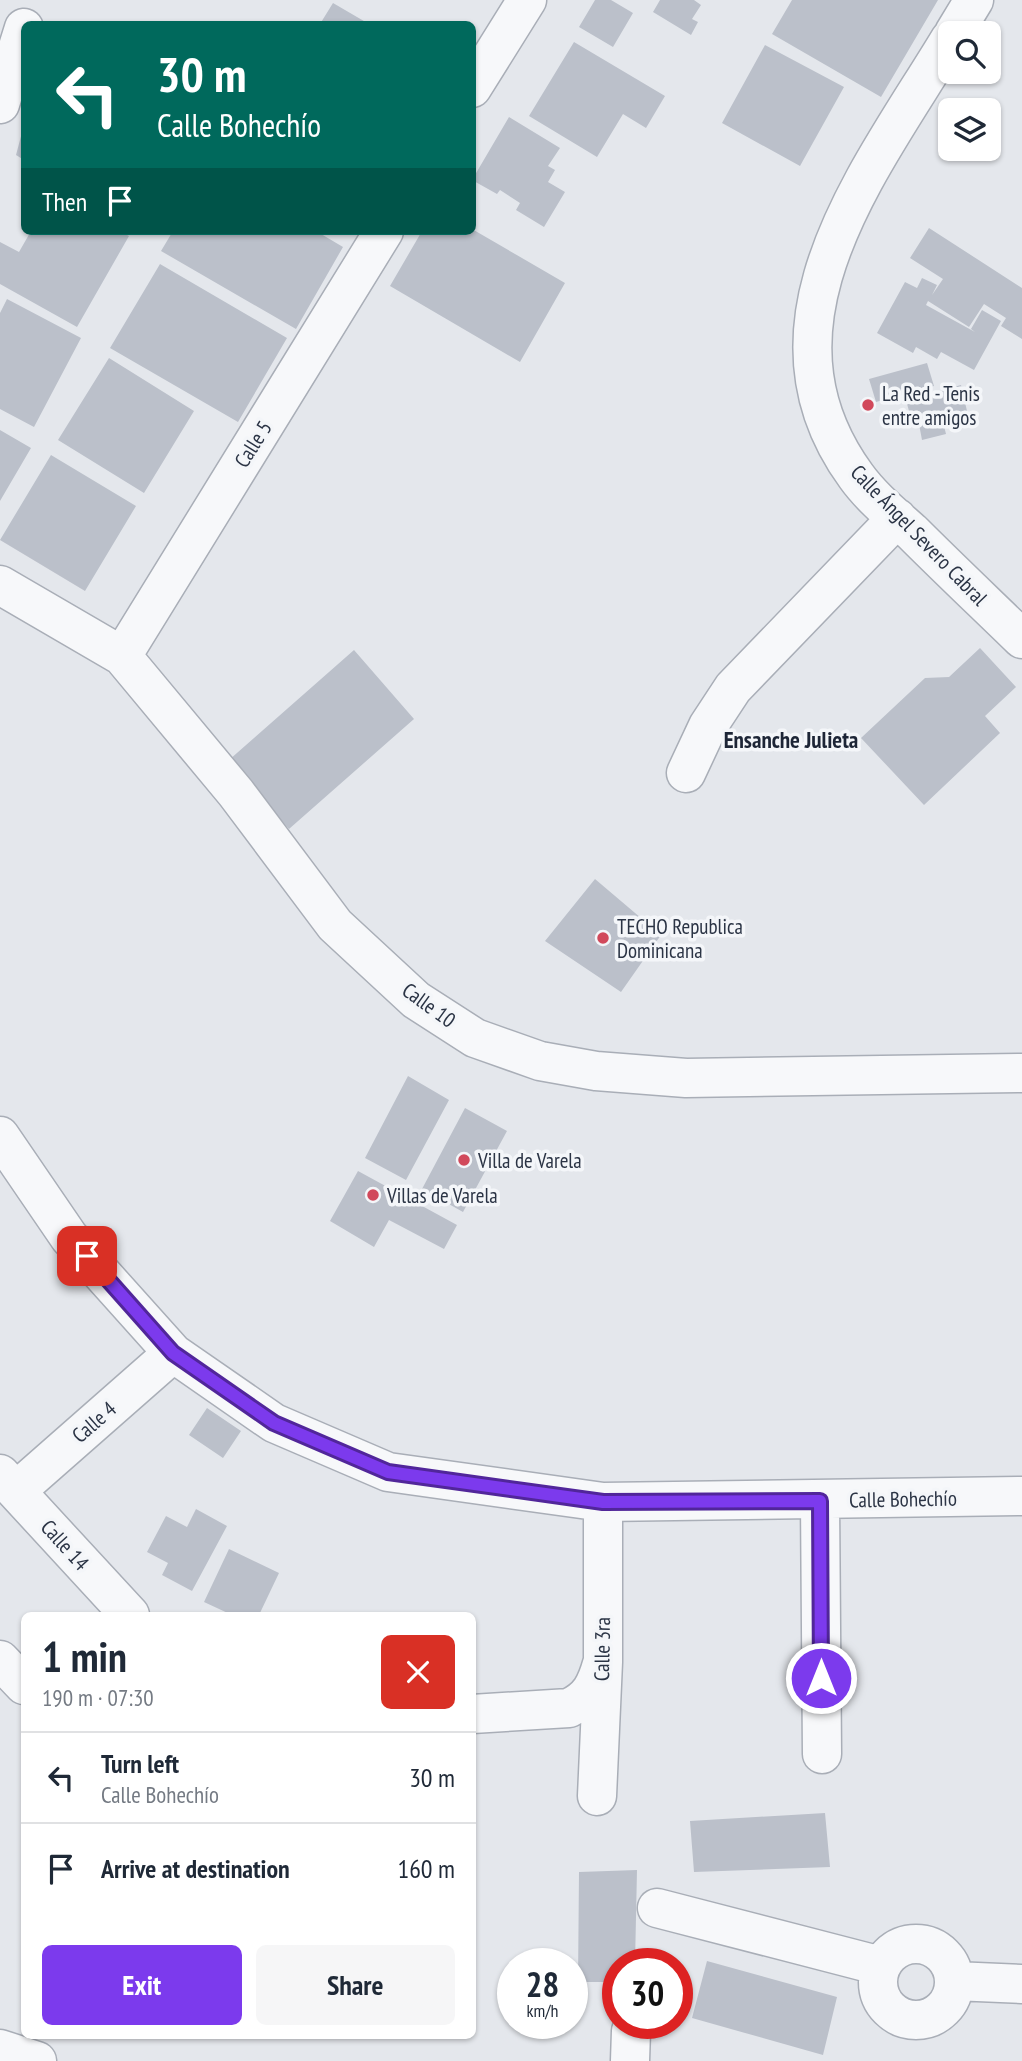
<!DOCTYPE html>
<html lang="en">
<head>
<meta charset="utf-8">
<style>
  :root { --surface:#fff; --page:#f6f6f7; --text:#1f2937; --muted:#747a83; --line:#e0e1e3; --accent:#7c3aed }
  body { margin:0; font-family:"PT Sans Narrow",sans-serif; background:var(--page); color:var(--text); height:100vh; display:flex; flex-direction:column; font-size:26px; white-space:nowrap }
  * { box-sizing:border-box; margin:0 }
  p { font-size:23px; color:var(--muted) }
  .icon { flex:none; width:38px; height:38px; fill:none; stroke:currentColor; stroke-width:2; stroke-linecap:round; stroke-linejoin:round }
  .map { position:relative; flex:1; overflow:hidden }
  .drawer { position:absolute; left:21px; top:1612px; width:455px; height:427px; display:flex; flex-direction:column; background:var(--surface); border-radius:10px; box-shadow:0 2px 5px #0004 }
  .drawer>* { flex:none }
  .hud { position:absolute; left:21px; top:21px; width:455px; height:214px; border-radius:10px; box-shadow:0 2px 5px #0004; background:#00695c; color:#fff; overflow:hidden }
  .fabs { position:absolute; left:938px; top:21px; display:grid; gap:14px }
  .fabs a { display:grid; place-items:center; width:63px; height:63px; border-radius:10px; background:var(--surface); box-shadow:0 2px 5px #0004; font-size:35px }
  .speed { position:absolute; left:497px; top:1948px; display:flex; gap:14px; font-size:35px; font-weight:700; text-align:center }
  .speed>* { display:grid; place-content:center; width:91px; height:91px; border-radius:50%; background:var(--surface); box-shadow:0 2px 5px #0004; line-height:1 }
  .speed small { font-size:18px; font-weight:400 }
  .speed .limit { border:10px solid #d22; background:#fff; color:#111 }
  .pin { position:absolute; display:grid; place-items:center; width:60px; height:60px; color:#fff; margin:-30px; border-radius:14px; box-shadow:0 4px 10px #0006 }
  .me { position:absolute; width:77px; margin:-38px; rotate:0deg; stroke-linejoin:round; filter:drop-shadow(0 0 5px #0008) }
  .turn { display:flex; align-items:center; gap:24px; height:147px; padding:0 21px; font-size:32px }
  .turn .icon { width:91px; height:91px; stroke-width:2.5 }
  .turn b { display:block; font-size:49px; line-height:60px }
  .then { display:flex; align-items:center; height:66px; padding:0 21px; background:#0003; gap:14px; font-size:26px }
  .round { display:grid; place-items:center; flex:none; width:74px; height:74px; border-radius:10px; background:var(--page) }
  .summary { display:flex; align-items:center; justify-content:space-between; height:119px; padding:0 21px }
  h1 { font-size:42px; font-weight:700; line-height:52px }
  .action { display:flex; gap:14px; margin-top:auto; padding:14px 21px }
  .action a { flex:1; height:80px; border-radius:10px; background:var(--accent); color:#fff; font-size:28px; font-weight:700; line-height:80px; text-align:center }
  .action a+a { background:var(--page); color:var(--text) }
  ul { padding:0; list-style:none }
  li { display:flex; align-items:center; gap:21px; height:91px; padding:0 21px; border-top:2px solid var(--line) }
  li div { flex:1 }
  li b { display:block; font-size:26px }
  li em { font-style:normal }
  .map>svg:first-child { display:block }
</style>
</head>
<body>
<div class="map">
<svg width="1022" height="2061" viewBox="0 0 1022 2061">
  <rect width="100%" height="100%" fill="#e4e7ec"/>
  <path fill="#bbc0ca" d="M595,0H611L633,13L613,47L579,27Z
    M660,0H694L701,5L692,19L698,22L691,35L653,12Z
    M792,0H938L881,97L772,34Z
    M333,3L369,24H320Z
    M574,42L665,96L646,128L623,114L597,157L529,116Z
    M765,45L844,87L800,166L722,123Z
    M509,117L560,148L548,166L555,170L548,182L565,192L544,227L516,210L520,203L500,190L497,194L472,180Z
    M24,125V160L16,155Z
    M929,228L1022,288V339L1001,326L1006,318L984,304L969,327L928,301L926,305L975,332L971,329L982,310L1001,321L974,370L941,352L937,359L916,347L913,353L877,333L905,282L917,288L922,278L937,285L932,295L943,279L910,258Z
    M472,229L565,283L520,362L390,286L422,231Z
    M31,231H119L129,236L77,327L0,284V242L19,252Z
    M173,231H316L343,247L296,329L161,251Z
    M160,264L287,338L238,422L110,348Z
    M7,299L81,338L34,427L0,409V313Z
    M109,358L194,411L144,493L58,440Z
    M927,363L934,386L876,402L869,379Z
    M961,385L967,411L942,418L946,434L922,440L919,424L913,426L906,400Z
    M0,430L31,448L0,501Z
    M51,455L136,506L85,591L0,540Z
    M980,648L1016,687L985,716L1000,733L924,805L861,738L925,678L949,677Z
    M354,650L414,719L289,829L229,760Z
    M595,879L661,935L621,992L545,941Z
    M408,1076L449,1100L406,1180L365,1158Z
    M465,1108L507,1131L463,1212L422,1189Z
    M358,1171L457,1225L444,1249L389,1220L374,1247L330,1221Z
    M207,1408L241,1431L223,1458L189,1435Z
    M196,1509L227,1526L192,1591L162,1575L168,1563L147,1552L166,1516L187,1527Z
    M229,1549L279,1573L259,1615H232L204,1602Z
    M825,1813L830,1867L694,1872L690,1821Z
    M637,1870L635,1964H618V1982H578L579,1872Z
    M707,1961L837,1997L823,2055L692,2018Z"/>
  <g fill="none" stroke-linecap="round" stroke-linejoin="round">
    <defs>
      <path id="minor" d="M954,33L974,0
        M950,39C871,170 745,324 856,476C871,497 893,515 912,532C948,568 985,603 1022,639
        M472,88L527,0
        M0,104L24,28
        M0,585L122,656L236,793L335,925L416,1000L475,1038L540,1061L596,1071L686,1078L1022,1073
        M122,656L384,231
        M686,773L708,726L733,688L897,518
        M0,1136L69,1237L173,1353L274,1423L388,1472L603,1502L1022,1496
        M0,1474L130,1615
        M16,1491L173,1353
        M820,1501L822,1754
        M0,1660L24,1685
        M472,1714L569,1708C590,1698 596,1685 602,1664
        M597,1796L603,1662V1502
        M657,1908L881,1966
        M878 1982a38 38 0 1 1 76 0a38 38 0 1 1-76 0Z
        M954,1981L1022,1984
        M0,2049L37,2061
        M630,2061L631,2031"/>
    </defs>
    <use href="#minor" stroke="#a9aeb7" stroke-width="41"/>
    <use href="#minor" stroke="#f7f8fa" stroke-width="38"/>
  </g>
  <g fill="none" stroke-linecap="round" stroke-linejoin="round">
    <defs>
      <path id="route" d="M87,1256L173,1353L274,1423L388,1472L603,1502L820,1501L821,1678"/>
    </defs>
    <use href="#route" stroke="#51269a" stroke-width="18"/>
    <use href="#route" stroke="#7c3aed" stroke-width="12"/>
  </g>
  <g fill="#d1495b" stroke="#f4f6f9" stroke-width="2.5">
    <circle cx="868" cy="405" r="7"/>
    <circle cx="603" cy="938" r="7"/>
    <circle cx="464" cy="1160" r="7"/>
    <circle cx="373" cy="1195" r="7"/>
  </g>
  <g text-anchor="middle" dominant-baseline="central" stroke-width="7" stroke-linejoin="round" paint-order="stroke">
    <g font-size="21" fill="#2b3445" stroke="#f4f6f9" text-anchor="start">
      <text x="882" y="393">La Red - Tenis<tspan x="882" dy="24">entre amigos</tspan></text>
      <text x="617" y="926">TECHO Republica<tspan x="617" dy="24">Dominicana</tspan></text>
      <text x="478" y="1160">Villa de Varela</text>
      <text x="387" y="1195">Villas de Varela</text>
    </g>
    <g font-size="21" fill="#2b3445" stroke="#f4f6f9">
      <text transform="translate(253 444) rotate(-58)">Calle 5</text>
      <text transform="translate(919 535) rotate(46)">Calle Ángel Severo Cabral</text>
      <text transform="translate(429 1005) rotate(36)">Calle 10</text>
      <text transform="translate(94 1422) rotate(-41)">Calle 4</text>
      <text transform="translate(903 1499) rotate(-1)">Calle Bohechío</text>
      <text transform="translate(65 1545) rotate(48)">Calle 14</text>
      <text transform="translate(602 1649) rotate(-89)">Calle 3ra</text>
    </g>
    <g font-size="23" font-weight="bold" fill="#1d2536" stroke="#f4f6f9">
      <text x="791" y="739">Ensanche Julieta</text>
    </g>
  </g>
</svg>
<div class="fabs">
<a><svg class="icon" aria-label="search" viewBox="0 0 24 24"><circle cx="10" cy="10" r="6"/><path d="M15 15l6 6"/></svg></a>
<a><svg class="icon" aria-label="layers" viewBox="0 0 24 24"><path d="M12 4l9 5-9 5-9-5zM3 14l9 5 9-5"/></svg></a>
</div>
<div class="speed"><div>28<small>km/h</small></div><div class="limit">30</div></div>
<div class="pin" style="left:87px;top:1256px;background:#d93025"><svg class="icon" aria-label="arrive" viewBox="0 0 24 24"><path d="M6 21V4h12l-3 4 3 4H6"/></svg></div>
<svg class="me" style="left:821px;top:1678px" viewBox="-20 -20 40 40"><circle r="17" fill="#7c3aed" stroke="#fff" stroke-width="3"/><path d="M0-11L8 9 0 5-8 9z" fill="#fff"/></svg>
<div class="hud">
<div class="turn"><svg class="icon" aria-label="left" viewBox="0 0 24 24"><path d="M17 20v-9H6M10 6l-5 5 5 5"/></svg><div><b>30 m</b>Calle Bohechío</div></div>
<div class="then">Then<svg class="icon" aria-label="arrive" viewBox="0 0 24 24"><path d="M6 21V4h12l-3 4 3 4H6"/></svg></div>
</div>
<section class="drawer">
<div class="summary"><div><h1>1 min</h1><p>190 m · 07:30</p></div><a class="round" style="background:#d93025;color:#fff"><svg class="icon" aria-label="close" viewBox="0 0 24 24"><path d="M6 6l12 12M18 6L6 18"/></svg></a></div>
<ul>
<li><svg class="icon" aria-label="left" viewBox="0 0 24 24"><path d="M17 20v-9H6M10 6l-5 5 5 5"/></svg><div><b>Turn left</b><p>Calle Bohechío</p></div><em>30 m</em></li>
<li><svg class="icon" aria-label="arrive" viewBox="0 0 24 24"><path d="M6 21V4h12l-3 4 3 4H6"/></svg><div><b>Arrive at destination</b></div><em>160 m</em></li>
</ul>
<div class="action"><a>Exit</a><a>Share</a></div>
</section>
</div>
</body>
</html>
